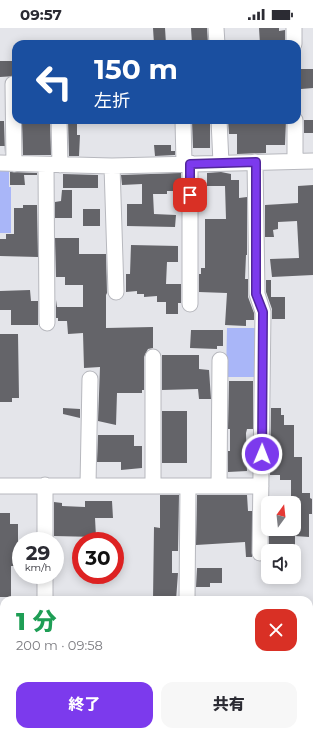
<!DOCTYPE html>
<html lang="ja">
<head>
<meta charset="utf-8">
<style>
  :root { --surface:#fff; --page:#f7f7f7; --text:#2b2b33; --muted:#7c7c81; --accent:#7c3aed }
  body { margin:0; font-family:Montserrat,"Noto Sans JP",sans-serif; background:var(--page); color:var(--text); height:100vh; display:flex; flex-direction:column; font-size:15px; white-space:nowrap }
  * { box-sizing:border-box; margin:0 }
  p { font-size:13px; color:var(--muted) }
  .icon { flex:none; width:22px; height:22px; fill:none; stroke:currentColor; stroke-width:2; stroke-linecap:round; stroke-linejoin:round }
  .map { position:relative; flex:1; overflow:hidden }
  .details { position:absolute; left:0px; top:568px; width:313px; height:140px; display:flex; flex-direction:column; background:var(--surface); border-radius:12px 12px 0 0; box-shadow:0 2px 10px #0003 }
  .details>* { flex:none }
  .hud { position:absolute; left:12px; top:12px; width:289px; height:84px; border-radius:12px; box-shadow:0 2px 10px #0003; background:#1a4fa0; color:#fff; overflow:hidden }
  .needle { width:26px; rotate:15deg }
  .controls { position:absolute; left:261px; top:468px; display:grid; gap:8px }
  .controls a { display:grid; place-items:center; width:40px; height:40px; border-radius:8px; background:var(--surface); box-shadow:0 2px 10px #0003; font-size:20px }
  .speed { position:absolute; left:12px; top:504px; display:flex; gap:8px; font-size:20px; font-weight:700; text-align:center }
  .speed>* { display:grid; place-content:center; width:52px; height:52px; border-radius:50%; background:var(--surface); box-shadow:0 2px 10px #0003; line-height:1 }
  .speed small { font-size:10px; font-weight:400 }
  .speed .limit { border:6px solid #d22; background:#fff; color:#111 }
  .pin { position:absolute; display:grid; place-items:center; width:34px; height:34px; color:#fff; margin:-17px; border-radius:8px; box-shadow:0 2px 6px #0006 }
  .me { position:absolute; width:44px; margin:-22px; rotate:1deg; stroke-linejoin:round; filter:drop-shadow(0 0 3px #0008) }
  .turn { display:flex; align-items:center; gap:14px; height:84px; padding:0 16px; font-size:18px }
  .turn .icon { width:52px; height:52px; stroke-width:2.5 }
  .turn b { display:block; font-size:28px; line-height:34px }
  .round { display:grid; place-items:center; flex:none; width:42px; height:42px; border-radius:12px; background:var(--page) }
  .summary { display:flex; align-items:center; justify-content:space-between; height:68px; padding:0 16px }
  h1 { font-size:24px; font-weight:800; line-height:30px; color:#1e9e55 }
  .cta { display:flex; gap:8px; margin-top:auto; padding:8px 16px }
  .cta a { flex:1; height:46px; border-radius:12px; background:var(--accent); color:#fff; font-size:16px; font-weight:800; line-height:46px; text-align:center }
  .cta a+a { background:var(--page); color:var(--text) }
  .status { display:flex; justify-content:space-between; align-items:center; height:28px; padding:0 20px; background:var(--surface); direction:ltr }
  .status svg { height:11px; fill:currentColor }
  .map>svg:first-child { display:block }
</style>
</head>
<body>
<div class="status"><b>09:57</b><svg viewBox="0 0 49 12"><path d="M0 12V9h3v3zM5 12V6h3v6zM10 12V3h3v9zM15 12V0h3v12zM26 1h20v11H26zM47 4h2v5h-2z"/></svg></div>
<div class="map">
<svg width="313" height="708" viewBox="0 0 313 708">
  <rect width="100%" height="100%" fill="#e4e5ea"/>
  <path fill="#a9b6f8" d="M0,141H9V159H11V205H0Z
    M227,300H261L260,349H226Z"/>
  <path fill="#646469" d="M153,0H165L166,16H154Z
    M191,0H207L208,16H192Z
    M259,0H279V3L285,2V16H260Z
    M0,33H16V48L0,49Z
    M301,41H313V60L301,61Z
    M45,92H50L51,127H23L22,93Z
    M68,92H77V107H80L79,128H69Z
    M192,92H210V120H193Z
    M228,92H286L285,117H266V125L237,126V106H229Z
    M304,92H313V105H304Z
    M0,93H4L5,126V118H0Z
    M154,117H171V123H175V127L155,128Z
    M10,144L37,145V147H24L25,157H10Z
    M221,144L231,146V152H239V170L247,169V227H246L245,251H248V269L254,285V292H246V298L225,297L227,265L199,264V246H201V240H205V191H226L225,158H207V145Z
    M181,145V163H167V166H153L154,186L176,187L175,199L127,198V176H142V156L122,157L121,147Z
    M63,146L98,147V160H63Z
    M313,157V247L272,249L270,231L299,230L297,193L278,194V201L273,202L274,209H265V177L298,175V158Z
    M62,162H72V190H55V174L61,173Z
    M23,177H37L38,229L0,228V211H6V206H14V180H23Z
    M83,181H100V198H83Z
    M55,210H79V226H106L107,265L106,267V300L153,299V320L148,321L144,329V362H142V365H117L116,397L98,393L100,339L84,340L83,305L68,306L67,293H58V290H56V272L57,279H83V257H65V249H56Z
    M131,217L178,218V234H167L166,256H181V275H178V286H166V274H157V268L144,269V266H137V263L126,264V246H130Z
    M266,252H271V269H285V291H272V281L266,264Z
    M30,262L31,273H38V297H11V282H0V263Z
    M191,302H223V318H217V321L190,320Z
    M0,306H18L19,370H12V374H0Z
    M162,327H199V341L209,342L211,371H199L198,361L162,362Z
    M229,353H253V401H247L246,405L247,443L228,444V423H230V401H228Z
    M63,380L80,381V390L63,386Z
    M271,380H281V387H284V397H294V429H302V465H310V470L312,471V486H309V509L295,508V517H279V523H269V501H294V475H291V452H280V447H270Z
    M162,383H187V435H162Z
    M98,407H134V418H142V440L121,442V434H97Z
    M160,467H179L178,523H172V545H178L176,572H153L154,499L160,500Z
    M197,467H247L248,483H252V529H246L245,514L196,517Z
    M85,473H112L113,490H95L96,509L54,508V474L62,475V478L85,479Z
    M0,485H10V496H18V513H21V538H11V569H0Z
    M197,540H222V555H210V559H196Z"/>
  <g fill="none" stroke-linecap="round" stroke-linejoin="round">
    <defs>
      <path id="street" d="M216,0L217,16
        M294,0V16
        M13,56L14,136
        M59,92L60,137
        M183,92L184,135
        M219,92L221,135
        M295,92V132
        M255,134L257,266L263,284L260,525
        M0,135L112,138L313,133
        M190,135V276
        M46,137L47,295
        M112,138L116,264
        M88,457L90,351
        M0,458H261
        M153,458V329
        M219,458L220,332
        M45,513V457
        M45,572V547
        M187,572L188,458
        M0,679L4,678"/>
    </defs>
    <use href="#street" stroke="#b7b8be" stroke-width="17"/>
    <use href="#street" stroke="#fff" stroke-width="15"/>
  </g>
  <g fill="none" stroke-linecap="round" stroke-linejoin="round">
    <defs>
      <path id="route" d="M190,167V136L256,134V266L263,284L262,426"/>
    </defs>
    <use href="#route" stroke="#51269a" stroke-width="10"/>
    <use href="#route" stroke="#7c3aed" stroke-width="7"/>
  </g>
</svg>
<div class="controls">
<a><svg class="needle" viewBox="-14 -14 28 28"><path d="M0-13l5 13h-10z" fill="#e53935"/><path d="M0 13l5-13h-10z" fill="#7c7c81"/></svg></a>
<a><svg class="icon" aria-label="sound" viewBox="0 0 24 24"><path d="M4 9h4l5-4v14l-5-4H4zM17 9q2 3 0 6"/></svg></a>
</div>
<div class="speed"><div>29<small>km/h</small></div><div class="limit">30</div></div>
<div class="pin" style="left:190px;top:167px;background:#d93025"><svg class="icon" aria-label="arrive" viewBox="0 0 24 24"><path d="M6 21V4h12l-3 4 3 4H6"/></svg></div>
<svg class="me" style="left:262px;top:426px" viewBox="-20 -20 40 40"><circle r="17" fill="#7c3aed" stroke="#fff" stroke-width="3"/><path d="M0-11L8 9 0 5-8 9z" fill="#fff"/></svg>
<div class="hud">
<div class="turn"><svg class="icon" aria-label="left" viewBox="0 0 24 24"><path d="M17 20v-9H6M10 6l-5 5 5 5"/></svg><div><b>150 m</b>左折</div></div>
</div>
<section class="details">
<div class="summary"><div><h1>1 分</h1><p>200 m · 09:58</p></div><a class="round" style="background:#d93025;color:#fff"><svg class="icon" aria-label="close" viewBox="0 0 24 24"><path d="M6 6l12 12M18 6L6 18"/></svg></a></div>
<div class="cta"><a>終了</a><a>共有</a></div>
</section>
</div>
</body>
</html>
